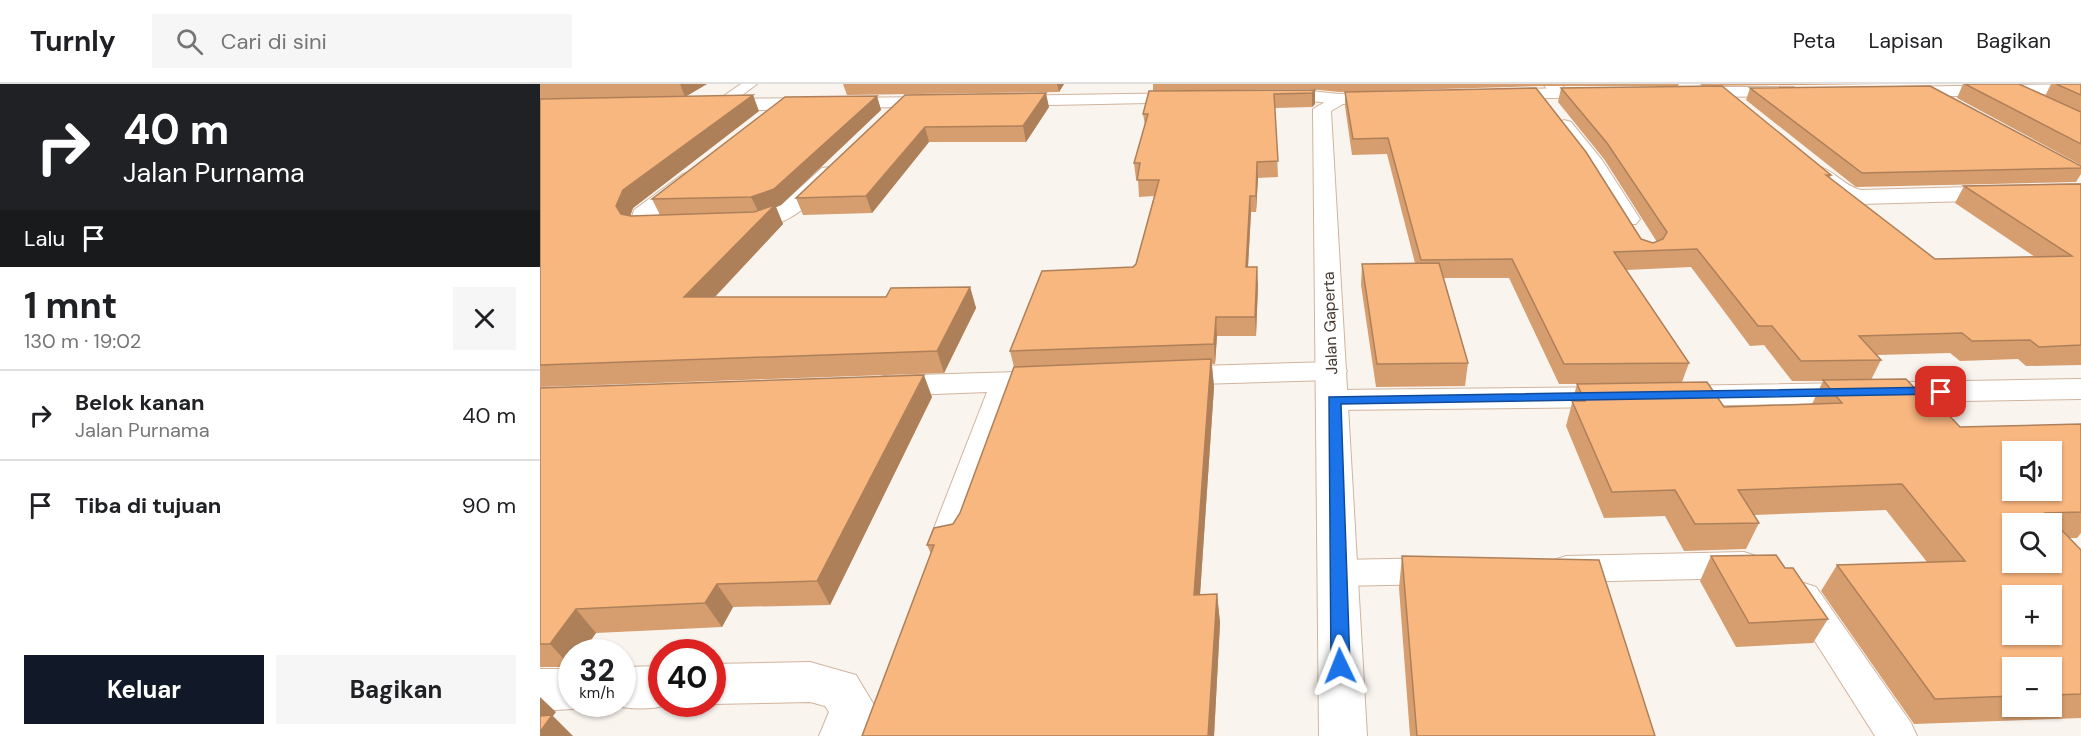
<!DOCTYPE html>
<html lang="id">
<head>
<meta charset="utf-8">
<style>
  :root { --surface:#fff; --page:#f6f6f6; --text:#202124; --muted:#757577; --line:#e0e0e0; --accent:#111827 }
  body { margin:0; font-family:"DM Sans",sans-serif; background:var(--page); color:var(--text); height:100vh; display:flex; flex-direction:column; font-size:22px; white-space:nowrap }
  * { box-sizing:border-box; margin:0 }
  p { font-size:20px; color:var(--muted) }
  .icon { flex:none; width:33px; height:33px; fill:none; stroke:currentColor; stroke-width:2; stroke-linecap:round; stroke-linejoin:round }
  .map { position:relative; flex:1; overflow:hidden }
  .sheet { display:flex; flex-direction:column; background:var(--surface); width:540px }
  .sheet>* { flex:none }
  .hud { background:#202124; color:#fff; overflow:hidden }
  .tools { position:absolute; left:1462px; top:357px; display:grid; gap:12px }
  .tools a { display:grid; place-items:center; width:60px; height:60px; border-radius:0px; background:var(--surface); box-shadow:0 2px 4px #0004; font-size:30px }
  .speed { position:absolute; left:18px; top:555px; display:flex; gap:12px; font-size:30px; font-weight:700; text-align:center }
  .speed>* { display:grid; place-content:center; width:78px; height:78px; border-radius:50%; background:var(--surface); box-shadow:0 2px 4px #0004; line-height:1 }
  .speed small { font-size:15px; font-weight:400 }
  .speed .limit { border:9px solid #d22; background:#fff; color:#111 }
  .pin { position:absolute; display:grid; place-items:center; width:51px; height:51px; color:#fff; margin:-26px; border-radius:12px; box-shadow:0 3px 9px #0006 }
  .me { position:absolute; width:66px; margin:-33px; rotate:358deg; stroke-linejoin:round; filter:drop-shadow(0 0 4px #0008) }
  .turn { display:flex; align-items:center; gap:21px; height:126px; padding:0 24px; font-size:27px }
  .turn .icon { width:78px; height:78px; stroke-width:2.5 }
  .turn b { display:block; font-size:42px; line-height:51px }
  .then { display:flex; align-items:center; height:57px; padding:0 24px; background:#0003; gap:12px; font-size:22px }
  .round { display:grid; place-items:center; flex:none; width:63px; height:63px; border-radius:0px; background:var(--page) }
  .overview { display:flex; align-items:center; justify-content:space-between; height:102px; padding:0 24px }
  h1 { font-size:36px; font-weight:700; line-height:45px }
  .cta { display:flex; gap:12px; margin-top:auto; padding:12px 24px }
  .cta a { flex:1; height:69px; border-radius:0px; background:var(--accent); color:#fff; font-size:24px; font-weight:700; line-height:69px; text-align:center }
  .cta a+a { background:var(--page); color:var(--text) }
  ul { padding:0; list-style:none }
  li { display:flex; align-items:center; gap:18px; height:90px; padding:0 24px; border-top:2px solid var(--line) }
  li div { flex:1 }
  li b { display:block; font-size:22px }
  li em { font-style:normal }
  header { display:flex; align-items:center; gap:36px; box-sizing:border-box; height:84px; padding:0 30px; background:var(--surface); border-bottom:2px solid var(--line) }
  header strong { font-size:28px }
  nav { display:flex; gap:33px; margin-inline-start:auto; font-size:21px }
  .search { width:420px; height:54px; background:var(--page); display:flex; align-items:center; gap:15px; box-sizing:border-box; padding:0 21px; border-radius:0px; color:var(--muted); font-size:22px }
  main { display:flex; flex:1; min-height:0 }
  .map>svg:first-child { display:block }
</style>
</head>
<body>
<header>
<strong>Turnly</strong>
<div class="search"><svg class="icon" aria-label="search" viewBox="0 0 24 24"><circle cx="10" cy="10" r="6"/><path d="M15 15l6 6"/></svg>Cari di sini</div>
<nav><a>Peta</a><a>Lapisan</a><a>Bagikan</a></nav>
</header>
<main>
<section class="sheet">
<div class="hud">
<div class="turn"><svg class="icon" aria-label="right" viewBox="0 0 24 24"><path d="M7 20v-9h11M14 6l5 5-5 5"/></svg><div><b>40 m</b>Jalan Purnama</div></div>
<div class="then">Lalu<svg class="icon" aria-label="arrive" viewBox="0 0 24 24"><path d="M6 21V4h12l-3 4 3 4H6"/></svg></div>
</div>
<div class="overview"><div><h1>1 mnt</h1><p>130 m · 19:02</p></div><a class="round"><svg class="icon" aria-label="close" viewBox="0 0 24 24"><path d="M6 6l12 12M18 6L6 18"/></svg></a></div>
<ul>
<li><svg class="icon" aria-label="right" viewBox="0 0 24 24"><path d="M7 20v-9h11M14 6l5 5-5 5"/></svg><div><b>Belok kanan</b><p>Jalan Purnama</p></div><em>40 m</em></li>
<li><svg class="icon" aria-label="arrive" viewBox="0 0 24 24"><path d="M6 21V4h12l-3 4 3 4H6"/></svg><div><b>Tiba di tujuan</b></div><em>90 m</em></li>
</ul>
<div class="cta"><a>Keluar</a><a>Bagikan</a></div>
</section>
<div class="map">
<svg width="1541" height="652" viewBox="0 0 1541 652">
  <rect width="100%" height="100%" fill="#faf4ef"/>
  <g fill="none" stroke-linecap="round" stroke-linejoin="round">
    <defs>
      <path id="lane" d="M201,0H217L185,24H175L172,21L175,18Z
        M1204,468L1216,472L1221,481L1216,490L1204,494L1026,498L1014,494L1009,485L1014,476L1026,472Z
        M898,474L910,478L915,487L910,496L898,500L797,502L785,498L780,489L785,480L797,476Z
        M1264,499L1276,503L1371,639L1377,652H1335L1247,513L1252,503Z"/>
      <path id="street" d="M1003,0H1021L1028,9L1025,13H1013Z
        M770,7L799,10L808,15L799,20L770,17L729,18L720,13L729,8Z
        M650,9L659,14L656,18L462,22L453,17L462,12Z
        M401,13L407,14L410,18L407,22L171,27L162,21L171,15Z
        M1024,36L1031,38L1062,76L1100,135L1096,140H1080L1044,83L1014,42Z
        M1277,82C1294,86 1304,102 1321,106L1541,100V114L1321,120L1296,114L1269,93L1266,88L1269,83Z
        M290,83L298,84L301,89L298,94C269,123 234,155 188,144L185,139L188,134L224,129L241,121L282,84Z
        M151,88L159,90L162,95L159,100L114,134L143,136L146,141L143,146L101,149L92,147L89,142L94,126L143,90Z
        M791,278L802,280L807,287L802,294L791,296L628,301L617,299L612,292L617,285L628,283Z
        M514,287L525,289L530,296L525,303L480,307L423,467L409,472L395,467L389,457L447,308L344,312L333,309L328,302L333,295L344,292Z
        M1541,295V315L1132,322L1121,319L1116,312L1121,305L1132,302Z
        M1077,303L1088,306L1093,313L1088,320L1077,323L794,326L783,323L778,316L783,309L794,306Z
        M270,578L316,591L337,626L327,652H279L289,628L285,622L270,618L172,620H170H172V580Z
        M122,582V620H130C113,626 88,626 71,620H82V583Z
        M0,585H32V620H48L32,625L0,627Z"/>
      <path id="secondary" d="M1541,0V10L1354,13L1345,8L1354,3Z
        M1144,3H1254L1263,8L1254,13L1138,12L1135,8Z
        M1065,4L1071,5L1074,9L1071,13L955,15L946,10L955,5Z
        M850,7L856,8L859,12L856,16L803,20L791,27L827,652H779L773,25L799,10Z"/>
    </defs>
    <use href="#lane" stroke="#d1b49d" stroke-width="2"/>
    <use href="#street" stroke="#d1b49d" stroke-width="2"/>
    <use href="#secondary" stroke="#d1b49d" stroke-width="2"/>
    <use href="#lane" fill="#fff" fill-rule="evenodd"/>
    <use href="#street" fill="#fff" fill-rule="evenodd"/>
    <use href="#secondary" fill="#fff" fill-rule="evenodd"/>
  </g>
  <path fill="#d69d6e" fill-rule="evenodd" d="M0,0H167L146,12L219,27L93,124L90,132L120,131L112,115L337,12L341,26L241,121L236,123L243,140L175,213H346L430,203L436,224L404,289L0,303Z
    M303,0H524L519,8L307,11Z
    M613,0H1139L1138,2H999L799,8L770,5L613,7Z
    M1160,0H1339L1162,2Z
    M1423,0H1479L1505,12L1511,0H1541V81L1417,14Z
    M1021,4L1291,91L1290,94L1395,175L1495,173L1415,119L1424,102L1541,100V281L1486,282L1478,275L1420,277L1410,269L1337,271L1341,276L1331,296L1394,324L1420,343L1541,340V449L1537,454H1530L1541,466V634L1374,640L1281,507L1297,481L1387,478L1346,426L1214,431L1219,439L1206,465L1144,467L1125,432L1064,434L1026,342L1037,300H1019L969,194H904L928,279L925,302L836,303L821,201L822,180L875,179L847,70L812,71L805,22V8L1101,155L1113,159L1117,158L1064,75L1018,18ZM1151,183L1210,262L1224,261L1252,297H1283L1272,320L1184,323L1142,298L1149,279L1086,186ZM1473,584H1512V622H1473Z
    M1210,4L1541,82V90L1536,98L1316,103L1206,16Z
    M775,6V20L772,23L735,24L738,93L718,94L716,128H711L708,183L718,201L716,252H677L675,280H672L674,303L660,511L677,510L680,539L674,652H322L391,470L387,461L413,440L420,429L474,283L470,267L596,180L614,112L599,113L598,95H596L594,79L605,41L603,30L609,7Z
    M365,11L509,23L486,58H389L332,129L263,131L256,114Z
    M0,304L392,313L290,521L193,523L182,543L56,549L31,583H0Z
    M862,472L1115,652H870L859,504Z
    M1171,472L1245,484L1288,535L1273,559L1196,563L1160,497Z"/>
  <path fill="#ae805a" d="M140,0H167L145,13Z
    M517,0H524L519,8Z
    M775,6V20L772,23V9Z
    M506,9L509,23L486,58L483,42Z
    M213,11L219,27L93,124L87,141L76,122L83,106Z
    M337,12L341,26L241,121L236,123L243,140L155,234L144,213L219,129L211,113Z
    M385,43L389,58L332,129L326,112Z
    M717,78L718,94L716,128V112Z
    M710,112L711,128L707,201L706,183Z
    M717,183L718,201L716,252L715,233Z
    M430,203L436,224L404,289L397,267Z
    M676,233L677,252L675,280L674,260Z
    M671,275L674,303L658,540L654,511Z
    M384,291L392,313L290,521L277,497Z
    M177,500L193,523L182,543L165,519Z
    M677,510L680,539L674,652H668Z
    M36,525L56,549L42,568H32L31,583L10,560Z
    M0,613L16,628L13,632L33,652H0Z"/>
  <path fill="#f9b780" stroke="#ae805a" stroke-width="1.5" fill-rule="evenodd" d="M1425,0H1479L1541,28V60Z
    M1516,0H1541V11Z
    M1182,2L1291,91H1286L1395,175L1532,172L1424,102L1541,100V261L1499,263L1490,256L1432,257L1422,249L1319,252L1341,276L1261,277L1232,242H1218L1157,165L1074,168L1149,279L1024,280L972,175L881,176L848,54L813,55L805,8L996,4L1046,68L1101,155L1113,159L1123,155L1127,148L1067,59L1021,4Z
    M1390,2L1541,82V84L1322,89L1210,4Z
    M775,6L772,9L734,10L738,77L717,78L716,112H710L706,183H717L715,233H676L674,260L470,267L502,187L593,183L596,180L619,96H597L600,79H594L608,30H603L609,7Z
    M506,9L483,42L385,43L326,112L256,114L365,11Z
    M213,11L83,106L76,122L81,130L91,132L214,128L235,121L144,213H346L351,204L430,203L397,267L0,281V15Z
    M337,12L234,105L211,113L112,115L245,13Z
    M899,179L928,279L837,280L822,180Z
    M671,275L654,511L677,510L668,652H322L394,461H387L394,444L413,440L420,429L474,283Z
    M384,291L277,497L177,500L165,519L36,525L10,560H0V304Z
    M1366,295L1394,324H1402L1420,343L1541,340V428L1505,429L1541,466V610L1512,611V584H1473V612L1395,615L1297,481L1425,477L1362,400L1198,406L1219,439L1155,440L1135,406L1072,408L1032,317H1045L1037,300L1167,298L1184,323L1302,319L1283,296ZM1473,368H1512V406H1473ZM1473,440H1512V478H1473ZM1473,512H1512V550H1473Z
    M1236,471L1245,484H1253L1288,535L1209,539L1171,472Z
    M862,472L1059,476L1115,652H877Z
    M12,631L0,648V632Z"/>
  <path fill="#1a73e8" stroke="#114b97" stroke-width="1.5" d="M1401,303L1407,308L1405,310L801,320L810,582L807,588L800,590L794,588L791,582L789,313Z"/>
  <g text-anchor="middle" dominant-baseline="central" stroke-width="5" stroke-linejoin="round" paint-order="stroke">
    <g font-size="16" fill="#463a31" stroke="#fff">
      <text transform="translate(790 239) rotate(-92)">Jalan Gaperta</text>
    </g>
  </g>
</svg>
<div class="tools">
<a><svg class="icon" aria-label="sound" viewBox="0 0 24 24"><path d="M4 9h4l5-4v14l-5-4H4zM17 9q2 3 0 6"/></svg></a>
<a><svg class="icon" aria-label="search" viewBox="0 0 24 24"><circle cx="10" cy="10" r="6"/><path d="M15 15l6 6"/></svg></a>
<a>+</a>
<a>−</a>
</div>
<div class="speed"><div>32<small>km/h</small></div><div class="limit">40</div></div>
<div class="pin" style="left:1401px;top:308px;background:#d93025"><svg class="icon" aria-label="arrive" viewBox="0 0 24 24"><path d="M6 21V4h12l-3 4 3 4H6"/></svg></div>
<svg class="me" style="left:800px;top:582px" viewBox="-20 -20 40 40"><path d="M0-17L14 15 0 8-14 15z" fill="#1a73e8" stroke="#fff" stroke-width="4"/></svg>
</div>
</main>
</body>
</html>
